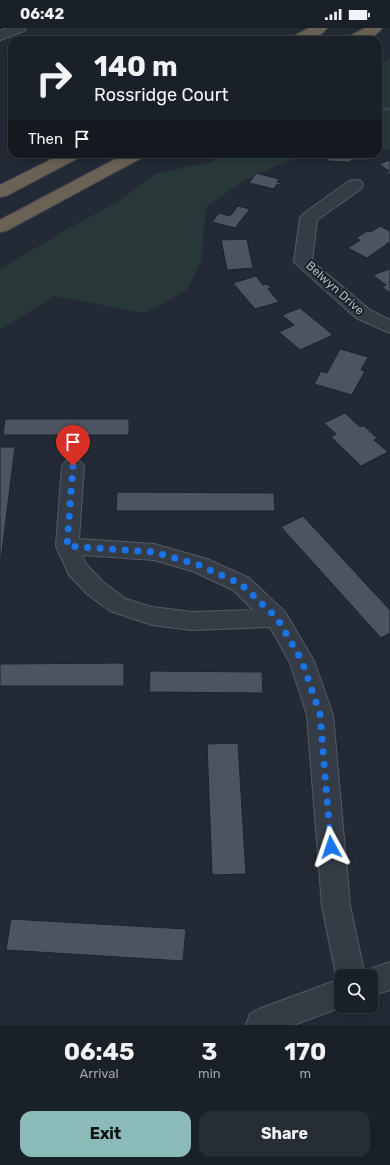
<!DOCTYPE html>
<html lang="en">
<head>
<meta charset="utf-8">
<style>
  :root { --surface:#1a2028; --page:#272d34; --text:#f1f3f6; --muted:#9fa3a8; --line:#383e45; --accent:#8bbbb9 }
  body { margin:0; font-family:Rubik,sans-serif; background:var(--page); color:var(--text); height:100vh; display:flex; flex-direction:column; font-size:15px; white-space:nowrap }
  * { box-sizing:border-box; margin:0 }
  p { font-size:13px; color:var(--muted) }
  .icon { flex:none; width:22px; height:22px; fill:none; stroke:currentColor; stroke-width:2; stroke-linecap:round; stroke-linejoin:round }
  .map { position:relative; height:997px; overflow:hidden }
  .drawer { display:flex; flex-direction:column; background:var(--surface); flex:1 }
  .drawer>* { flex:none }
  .top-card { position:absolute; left:8px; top:8px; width:374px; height:122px; border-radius:12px; box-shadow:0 2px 10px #0003,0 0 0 1px var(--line); background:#1a2028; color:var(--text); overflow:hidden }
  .buttons { position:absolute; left:334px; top:941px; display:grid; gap:8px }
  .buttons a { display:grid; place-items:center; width:44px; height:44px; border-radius:8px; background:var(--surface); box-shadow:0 2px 10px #0003,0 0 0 1px var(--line); font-size:20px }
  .pin { position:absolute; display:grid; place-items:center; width:34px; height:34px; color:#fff; margin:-41px -17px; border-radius:50% 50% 50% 0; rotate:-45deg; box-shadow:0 0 4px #0007 }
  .pin .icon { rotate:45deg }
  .me { position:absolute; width:44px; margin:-22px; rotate:355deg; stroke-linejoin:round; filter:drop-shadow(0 0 3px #0008) }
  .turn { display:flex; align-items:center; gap:14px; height:84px; padding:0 20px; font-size:18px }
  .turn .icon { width:52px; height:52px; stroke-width:2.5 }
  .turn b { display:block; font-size:28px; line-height:34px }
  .then { display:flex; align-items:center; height:38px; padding:0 20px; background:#0003; gap:8px; font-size:15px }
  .eta { display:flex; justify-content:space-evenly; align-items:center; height:68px; text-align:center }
  .eta b { font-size:24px; font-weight:700; line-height:28px }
  .cta { display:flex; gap:8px; margin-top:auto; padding:8px 20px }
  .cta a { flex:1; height:46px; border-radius:12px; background:var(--accent); color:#111; font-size:16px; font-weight:700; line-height:46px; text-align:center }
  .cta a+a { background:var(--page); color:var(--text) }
  .status { display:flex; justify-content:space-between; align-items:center; height:28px; padding:0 20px; background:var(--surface); direction:ltr }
  .status svg { height:11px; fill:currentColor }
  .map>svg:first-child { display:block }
</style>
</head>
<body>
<div class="status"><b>06:42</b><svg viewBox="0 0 49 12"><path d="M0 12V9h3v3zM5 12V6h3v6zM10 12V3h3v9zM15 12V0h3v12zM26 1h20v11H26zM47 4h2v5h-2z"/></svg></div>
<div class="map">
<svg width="390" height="997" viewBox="0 0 390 997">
  <rect width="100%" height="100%" fill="#232a35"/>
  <path fill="#283838" d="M390,30V122L378,123V37Z
    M230,126H350L297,129L245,152L206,179L201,233L187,262L145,285L54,268L0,302V241L78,195L116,175L155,146L210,134Z"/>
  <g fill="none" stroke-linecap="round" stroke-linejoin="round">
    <path fill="#3a485c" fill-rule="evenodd" d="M390,80V82L378,83V81Z"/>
  </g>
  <path fill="#4b5460" stroke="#1d232c" d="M328,126H369V132H351V134L328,133Z
    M390,132V147L386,144L389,143L379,136Z
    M256,145L279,151L277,154L282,155L281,157L277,156L274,161L249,155Z
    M238,178L250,181L235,200L212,194L219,185L230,188Z
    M380,198L390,203V214L367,230L348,220L360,212L356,210L367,203L371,204Z
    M247,211L253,240L227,242L221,212Z
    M389,241L390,242V265L382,259L386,257L373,247Z
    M256,248L263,257L267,256L271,260L268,261L279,274L255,281L233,255Z
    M300,280L333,307L300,322L279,304L294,297L282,287Z
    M340,321L368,329L361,342L365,343L352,367L314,356L321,343L327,345Z
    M345,385L360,399L364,398L377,410L374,412L388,424L361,438L331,409L336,406L324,395Z
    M5,391H129V407H3Z
    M0,419H15L1,532H0Z
    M117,464L274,465L275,483H116Z
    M303,488L390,582V605L381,610L281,499Z
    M124,635V658H0V636Z
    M150,643L262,644L263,665L149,664Z
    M238,715L246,846L212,847L207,716Z
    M11,891L186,901L183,933L6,922Z"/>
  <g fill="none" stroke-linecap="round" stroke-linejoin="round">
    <defs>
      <path id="minor" d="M7,0H26L24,3L0,12V3Z
        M355,152L361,153L363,157L361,161L317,192L312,233L370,282L390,292V305L356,290L294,234L300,190L303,186L349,153Z
        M73,431L80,433L84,438L79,511L154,516L207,531L249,550L285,584L314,633L333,687L350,878L364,943L390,934V962L371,968V948H341V978H344L294,997H246L250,986L259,981L337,952L322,878L307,687L290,635L270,599L192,602L152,597L110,583L87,566L69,547L56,518L62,438L66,433ZM82,527L154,532L192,543L233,562L253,582L192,584L152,579L126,571L103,554L86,536Z"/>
      <path id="highway" d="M309,0H327C319,12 303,12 290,12L292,9Z
        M365,0H382C374,12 359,12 346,12L348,9Z
        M62,126H82L80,129L6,168L0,169V157Z
        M125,126H145L143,129L6,203L0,204V192Z"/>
    </defs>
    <use href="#minor" stroke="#535a63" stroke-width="2"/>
    <use href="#highway" stroke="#404750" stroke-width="2"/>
    <use href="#minor" fill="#363c45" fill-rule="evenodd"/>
    <use href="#highway" fill="#6a6254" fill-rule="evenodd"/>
  </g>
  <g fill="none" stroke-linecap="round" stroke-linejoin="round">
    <path stroke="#1a73e8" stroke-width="7" stroke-dasharray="0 12.6" d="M73,438L67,518L154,524L199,537L241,556L277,590L302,633L320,686L331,819"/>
  </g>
  <g text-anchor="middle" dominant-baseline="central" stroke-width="4" stroke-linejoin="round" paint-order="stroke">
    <g font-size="12" fill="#b0b7c2" stroke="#1b212a">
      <text transform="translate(335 260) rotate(42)">Belwyn Drive</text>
    </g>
  </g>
</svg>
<div class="buttons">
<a><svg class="icon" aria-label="search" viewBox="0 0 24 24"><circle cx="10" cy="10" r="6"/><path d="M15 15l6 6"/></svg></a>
</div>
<div class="pin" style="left:73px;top:438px;background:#d93025"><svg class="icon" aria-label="arrive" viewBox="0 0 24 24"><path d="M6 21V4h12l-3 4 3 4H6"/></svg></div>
<svg class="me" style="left:331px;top:819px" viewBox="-20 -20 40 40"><path d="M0-17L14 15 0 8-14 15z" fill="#1a73e8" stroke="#fff" stroke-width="4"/></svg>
<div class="top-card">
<div class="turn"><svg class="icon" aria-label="right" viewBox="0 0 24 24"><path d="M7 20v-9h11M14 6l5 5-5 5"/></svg><div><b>140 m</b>Rossridge Court</div></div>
<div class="then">Then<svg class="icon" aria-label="arrive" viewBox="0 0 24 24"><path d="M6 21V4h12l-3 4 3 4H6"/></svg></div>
</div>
</div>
<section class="drawer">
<div class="eta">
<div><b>06:45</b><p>Arrival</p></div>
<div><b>3</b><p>min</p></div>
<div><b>170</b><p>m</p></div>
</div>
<div class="cta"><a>Exit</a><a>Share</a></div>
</section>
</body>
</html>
